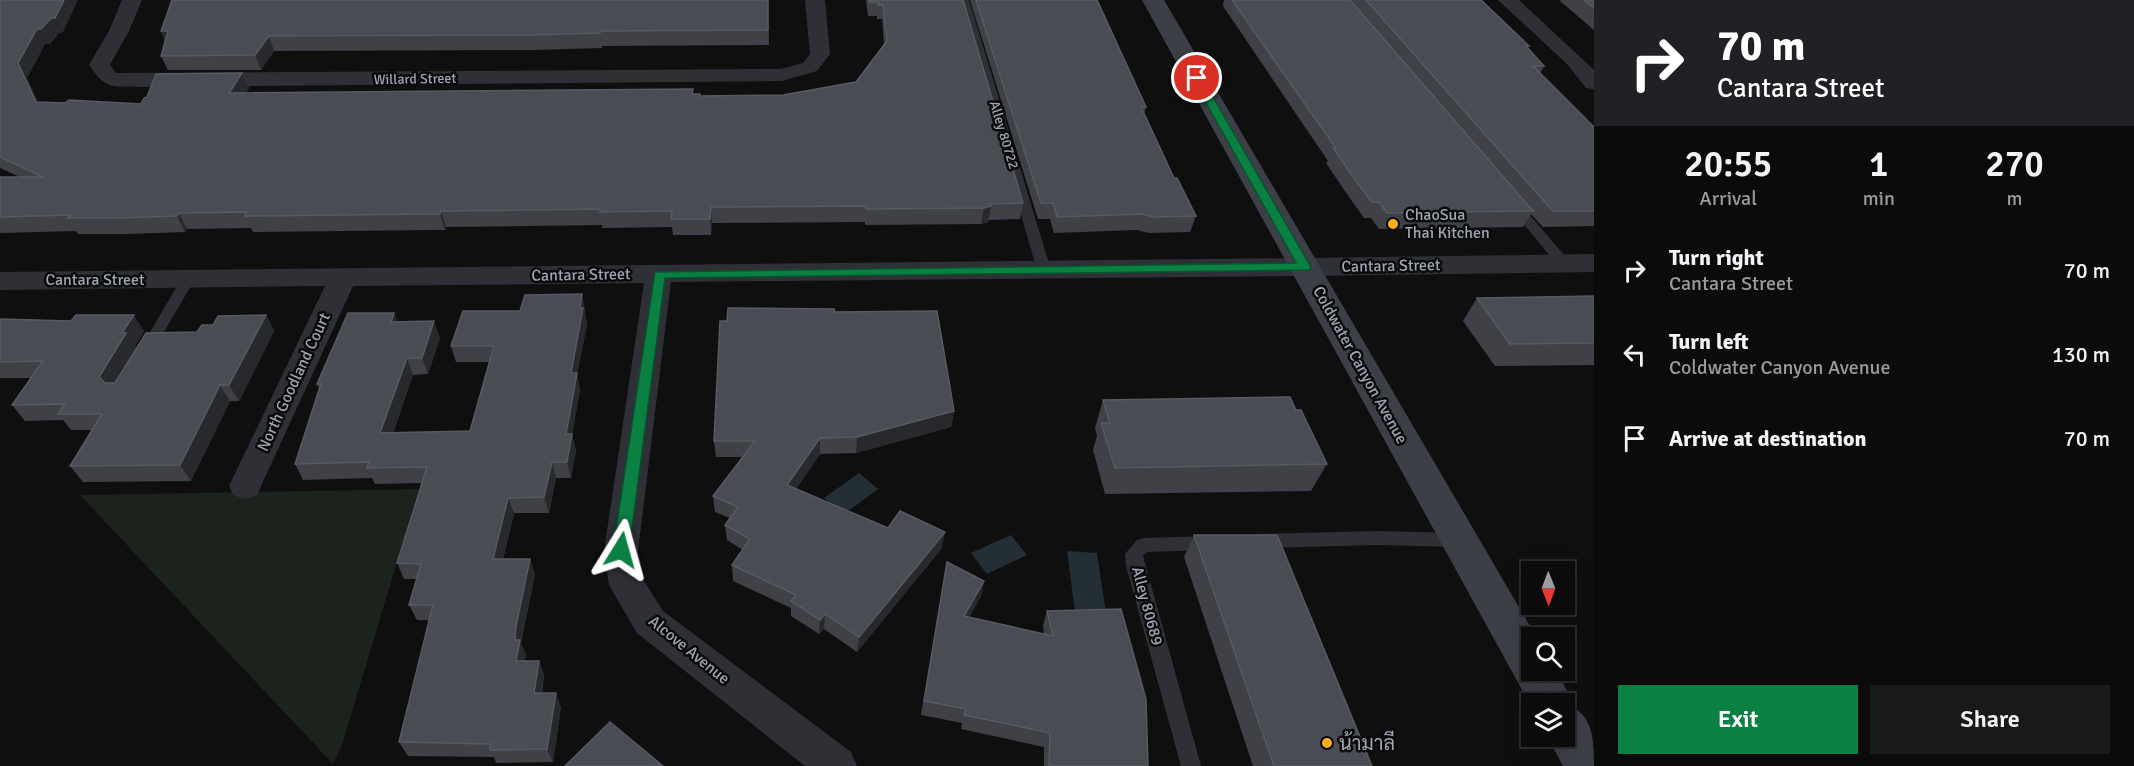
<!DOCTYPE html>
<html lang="en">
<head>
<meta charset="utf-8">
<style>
  :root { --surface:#0b0b0c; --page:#19191a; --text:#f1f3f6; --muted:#9a9b9d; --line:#2b2b2d; --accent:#0b8043 }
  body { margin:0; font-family:Signika,Sarabun,sans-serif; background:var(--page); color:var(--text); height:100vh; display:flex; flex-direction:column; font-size:22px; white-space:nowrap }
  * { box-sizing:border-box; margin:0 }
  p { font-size:20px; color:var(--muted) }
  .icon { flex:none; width:33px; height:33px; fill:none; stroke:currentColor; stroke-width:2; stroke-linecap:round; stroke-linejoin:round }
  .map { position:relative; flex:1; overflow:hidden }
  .side { display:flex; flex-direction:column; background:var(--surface); width:540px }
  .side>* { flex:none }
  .top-card { background:#202124; color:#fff; overflow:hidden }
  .needle { width:39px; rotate:179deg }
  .buttons { position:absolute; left:1521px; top:561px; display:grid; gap:12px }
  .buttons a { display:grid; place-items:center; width:54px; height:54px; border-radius:0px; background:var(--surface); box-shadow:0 6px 24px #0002,0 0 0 2px var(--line); font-size:30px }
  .pin { position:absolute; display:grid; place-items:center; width:51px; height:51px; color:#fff; margin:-26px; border:3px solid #fff; border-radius:50%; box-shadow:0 2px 6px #0007 }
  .me { position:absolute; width:66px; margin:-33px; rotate:8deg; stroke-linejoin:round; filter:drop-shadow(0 0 4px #0008) }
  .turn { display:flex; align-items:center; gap:21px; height:126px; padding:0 24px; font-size:27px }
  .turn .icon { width:78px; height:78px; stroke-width:2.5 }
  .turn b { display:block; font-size:42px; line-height:51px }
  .eta { display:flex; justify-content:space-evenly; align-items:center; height:102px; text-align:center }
  .eta b { font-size:36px; font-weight:600; line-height:42px }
  .cta { display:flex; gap:12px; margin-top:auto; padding:12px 24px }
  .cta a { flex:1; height:69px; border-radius:0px; background:var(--accent); color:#fff; font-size:24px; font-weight:600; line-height:69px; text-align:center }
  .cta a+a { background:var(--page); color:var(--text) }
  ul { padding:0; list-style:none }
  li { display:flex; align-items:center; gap:18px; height:84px; padding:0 24px }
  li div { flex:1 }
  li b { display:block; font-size:22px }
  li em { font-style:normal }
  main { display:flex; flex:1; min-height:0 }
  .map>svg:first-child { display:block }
</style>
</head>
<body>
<main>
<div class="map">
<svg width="1594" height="766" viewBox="0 0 1594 766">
  <rect width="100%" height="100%" fill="#0f0f10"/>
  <path fill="#1b231c" d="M419,489L342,745L333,764L80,495Z"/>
  <path fill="#242e35" d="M859,473L878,489L843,515L824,498Z
    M1011,535L1027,555L987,574L971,553Z
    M1067,551L1097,553L1106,613L1075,611Z"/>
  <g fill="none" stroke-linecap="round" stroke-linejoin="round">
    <path fill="#2f3036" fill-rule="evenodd" d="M959,0H969L1051,270L1049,273H1039L1037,270Z
      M1514,200L1518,201L1569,261L1571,264L1569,267H1559L1510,207L1508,204L1510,201Z
      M188,275L195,279L154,349L147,354L142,353L140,349L183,276Z
      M1377,531L1458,533L1464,535L1467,540L1464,545L1458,547L1377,545L1260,548L1254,546L1251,541L1254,536L1260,534Z
      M1209,536L1215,538L1218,543L1215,548L1209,550L1147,552L1143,556L1201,766H1181L1126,566L1125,554L1137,540L1143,538Z"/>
    <path fill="#2f3036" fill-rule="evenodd" d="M122,0H142L129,31L110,65L116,73L781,69L803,63L810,54L805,0H825L830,54L817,71L782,81L142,87C112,86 107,91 89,65L109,31Z
      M1498,0H1519L1594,70V89L1586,88L1567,64Z
      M1305,258L1314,261L1318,267L1314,273L1305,276L671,282L638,551L644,581L663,611L851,752L857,766H805L637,633L609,585L604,551L644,283L353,286L261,486L257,495L245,499L233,495L229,486L325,286L0,290V272Z"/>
    <path fill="#2f3036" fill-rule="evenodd" d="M1594,254V272L1305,276L1295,274L1290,267L1295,260L1305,258Z"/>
    <path fill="#3d3f46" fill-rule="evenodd" d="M1142,0H1164L1537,638H1532V670H1556L1574,704L1572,707C1594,717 1594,745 1594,766H1563L1547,736H1564V704H1532V708Z"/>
  </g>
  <path fill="#3f4146" d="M0,0L63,32L59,33L50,44H45L27,78L38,102L141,104L242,73L249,88L246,92L693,94L700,96L783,95L856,82L884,44L882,19H877V16H868L866,0H963L1023,203L1020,219L989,220L988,222L981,224L865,225V222L712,223L711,235H673L672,227L602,228V225L446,227L445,230H436L253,232L251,228L187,229L185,232L126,234H78L76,231L0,233V177H20L0,168Z
    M768,0L769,45L602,46V48L532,50L274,51L261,70H168L161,56L165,41L161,31Z
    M970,0H1097L1146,107L1144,114L1174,178L1196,216L1190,232L1149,233L1137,230L1054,233L1050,219H1038Z
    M1224,0H1481L1529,46L1528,48L1544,66L1540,74L1594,127V226L1543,227L1531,214L1523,227L1379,229L1371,218H1364L1349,197L1326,163L1328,161L1223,6Z
    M1561,0H1594V30L1560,1Z
    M1594,296V365L1495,366L1463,321L1477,298Z
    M585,310V314L587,324L577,375L580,389L572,435L576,450L571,478H556L549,513H514L503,559H530L535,574L521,643L526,655L524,661H539L544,675L542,693L561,707L553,762L496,763L494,757L408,756L399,742L429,620H417L409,605L417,579H404L397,563L422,483L375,484L372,478L303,480L295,464L319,388L317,384L394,313L397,322L440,338L428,374L413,375L393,433L470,431L490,362H456L451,346Z
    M835,312L954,411L951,427L856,453L820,454L796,489L888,528L942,548L857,652L824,629L819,634L791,616V608L733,581L732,565L743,550L727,540L725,525L730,518L715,512L713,496L743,457H716L714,441L727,321Z
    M266,315L274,331L239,401H230L191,481L83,482L70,466L92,430H71L63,420L25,421L12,405L32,378H0V319L144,331L135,346L136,349L197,332L213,325Z
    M1103,400L1296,410L1327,464L1311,491L1105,494L1093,450L1097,436L1095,428Z
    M1194,535L1372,766H1253L1184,557Z
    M947,562L984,581L981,596L969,617L1044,634L1043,626L1047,611L1148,766H1044V747L961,729L962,723L921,715Z"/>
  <path fill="#28292c" d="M64,0H78L63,32L59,33L50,44H45L27,78L45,117L36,102L18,63L37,29Z
    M161,31H168V46Z
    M269,36L274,51L261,70L255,55Z
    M242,73L249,88L236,108L229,93Z
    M991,206L988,222L981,224L984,208Z
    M711,207L712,223L711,235L710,219Z
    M441,211L446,227L445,230L440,214Z
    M179,213L187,229L185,232L177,216Z
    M582,294L585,310V314L587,324L577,375L580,389L572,435L576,450L571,478L567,462L566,434L571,373Z
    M394,313L400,329L391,322Z
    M134,315L144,331L135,346L137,349L111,393L99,377L122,333Z
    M266,315L274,331L239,401L229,385Z
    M434,321L440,338L428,374L422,358Z
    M407,358L413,375L388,449L380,433Z
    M220,385L230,401L191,481L180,465Z
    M954,411L951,427L856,453L857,437Z
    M820,438V454L788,501L787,485Z
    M552,462L556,478L549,513L544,497Z
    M508,498L514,513L499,574L493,559Z
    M945,532L942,548L857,652L859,637Z
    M530,559L535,574L521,641V643L526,655L522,676L516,661L515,640L516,626Z
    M984,581L981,596L961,631L964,616Z
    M825,614L824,629L819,634L820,620Z
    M539,661L544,675L539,707L534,693Z
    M556,693L561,707L553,762L547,749Z"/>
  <path fill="#494c52" stroke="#575a61" stroke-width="1.5" d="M0,0H64L55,18H51L41,29H37L18,63L36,102L65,103L69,100L141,104L144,98L147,97L156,74L242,73L229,93L693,89L692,94H700V96L783,95L856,82L887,41L883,5H878V2H869V0H963L1023,203L990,204L991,206L984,208L866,209V206L711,207L710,219H671L672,211L600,212V209L441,211L440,214H431L245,216L247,212L179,213L177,216L117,218H68L70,215L0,217V177H43L0,157Z
    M172,0H768V30L600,31V33L529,35L269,36L255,55L161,56L168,31H161Z
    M976,0H1097L1146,107H1141L1174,178H1177L1196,216L1154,217L1142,214L1057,217L1053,203H1041Z
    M1232,0H1350L1533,211L1387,213L1379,202H1372L1356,181L1333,148H1336Z
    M1366,0H1481L1529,46H1526L1544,66H1533L1594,127V211H1553Z
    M1584,0H1594V8Z
    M582,294L580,308H583L571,373H577L566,434H572L567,462H552L544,497L508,498L493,559H530L516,626L515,640H520L516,661H539L534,693H556L547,749L490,750L491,744L399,742L433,605H409L421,564L397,563L427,467L367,468L369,462L295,464L321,384H317L348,313H394L391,322L434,321L422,358H407L380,433L470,431L494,346H451L463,311H520L525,295Z
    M1594,296V343L1510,344L1477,298Z
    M728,308L834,309L835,312L937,311L954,411L857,437L820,438L787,485L888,528L900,511L945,532L859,637L825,614L820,620L791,601L796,595L732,565L750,539L725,525L738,507L713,496L755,441H714L720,321H727Z
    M76,315H134L122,333H126L99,377L105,383H115L146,333L197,332L202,325H213L218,316L266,315L229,385H220L180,465L70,466L102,414H58L65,404L12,405L43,361L0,362V319L71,321Z
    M1290,397L1296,410H1301L1327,464L1115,468L1101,423H1110L1103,400Z
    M1194,535H1277L1372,766H1274Z
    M947,562L984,581L964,616L1053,636L1047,611L1121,609L1146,699L1148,766H1056L1049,765L1050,733L964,715L966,709L924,701Z
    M610,722L663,766H565Z"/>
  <path fill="#0b8043" stroke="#07532c" stroke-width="1.5" d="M1193,75L1202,78L1311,267L1309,270L665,278L629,550L627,555L621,557L616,555L613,550L655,272L1296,263L1192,78Z"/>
  <g fill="#ffad18" stroke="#0a0a0b" stroke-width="2">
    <circle cx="1393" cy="224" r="6"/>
    <circle cx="1327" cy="743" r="6"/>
  </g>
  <g text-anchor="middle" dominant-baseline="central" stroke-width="5" stroke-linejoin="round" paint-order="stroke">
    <g font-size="14" fill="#9ea5b3" stroke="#0a0a0b">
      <text transform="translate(415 79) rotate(-1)">Willard Street</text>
      <text transform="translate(1004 135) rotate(73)">Alley 80722</text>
    </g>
    <g font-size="16" fill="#9ea5b3" stroke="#0a0a0b" text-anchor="start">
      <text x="1405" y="215">ChaoSua<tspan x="1405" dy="18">Thai Kitchen</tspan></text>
    </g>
    <g font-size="16" fill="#9ea5b3" stroke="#0a0a0b">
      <text transform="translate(1391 266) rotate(-1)">Cantara Street</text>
      <text transform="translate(581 275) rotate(-1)">Cantara Street</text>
      <text x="95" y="280">Cantara Street</text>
      <text transform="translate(1360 365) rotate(61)">Coldwater Canyon Avenue</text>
      <text transform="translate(294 382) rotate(-65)">North Goodland Court</text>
      <text transform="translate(1147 606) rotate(75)">Alley 80689</text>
      <text transform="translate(689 650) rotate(39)">Alcove Avenue</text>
    </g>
    <g font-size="20" fill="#9ea5b3" stroke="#0a0a0b" text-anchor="start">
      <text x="1339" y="743">น้ามาลี</text>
    </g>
  </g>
</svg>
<div class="buttons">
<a><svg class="needle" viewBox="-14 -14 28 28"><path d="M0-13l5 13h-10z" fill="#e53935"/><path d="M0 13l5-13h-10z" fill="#9a9b9d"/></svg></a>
<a><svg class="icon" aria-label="search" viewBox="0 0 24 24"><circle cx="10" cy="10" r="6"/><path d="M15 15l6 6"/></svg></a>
<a><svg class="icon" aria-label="layers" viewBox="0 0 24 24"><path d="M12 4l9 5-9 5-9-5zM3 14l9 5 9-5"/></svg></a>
</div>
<div class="pin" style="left:1197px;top:78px;background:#d93025"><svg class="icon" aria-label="arrive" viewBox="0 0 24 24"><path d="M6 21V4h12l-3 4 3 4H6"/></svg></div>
<svg class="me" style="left:621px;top:550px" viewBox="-20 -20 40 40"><path d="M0-17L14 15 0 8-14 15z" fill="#0b8043" stroke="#fff" stroke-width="4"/></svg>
</div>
<section class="side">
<div class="top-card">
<div class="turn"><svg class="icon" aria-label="right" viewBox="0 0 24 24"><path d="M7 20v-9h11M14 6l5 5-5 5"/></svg><div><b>70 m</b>Cantara Street</div></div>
</div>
<div class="eta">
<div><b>20:55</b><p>Arrival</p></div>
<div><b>1</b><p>min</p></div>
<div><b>270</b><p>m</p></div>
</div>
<ul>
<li><svg class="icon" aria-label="right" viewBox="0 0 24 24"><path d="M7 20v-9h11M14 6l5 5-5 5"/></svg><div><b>Turn right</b><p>Cantara Street</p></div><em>70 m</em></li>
<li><svg class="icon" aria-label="left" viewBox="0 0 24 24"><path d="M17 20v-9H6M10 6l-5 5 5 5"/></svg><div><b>Turn left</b><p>Coldwater Canyon Avenue</p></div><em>130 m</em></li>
<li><svg class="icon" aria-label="arrive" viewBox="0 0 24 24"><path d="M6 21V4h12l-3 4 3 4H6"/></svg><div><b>Arrive at destination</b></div><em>70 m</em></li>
</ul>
<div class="cta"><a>Exit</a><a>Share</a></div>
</section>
</main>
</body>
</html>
